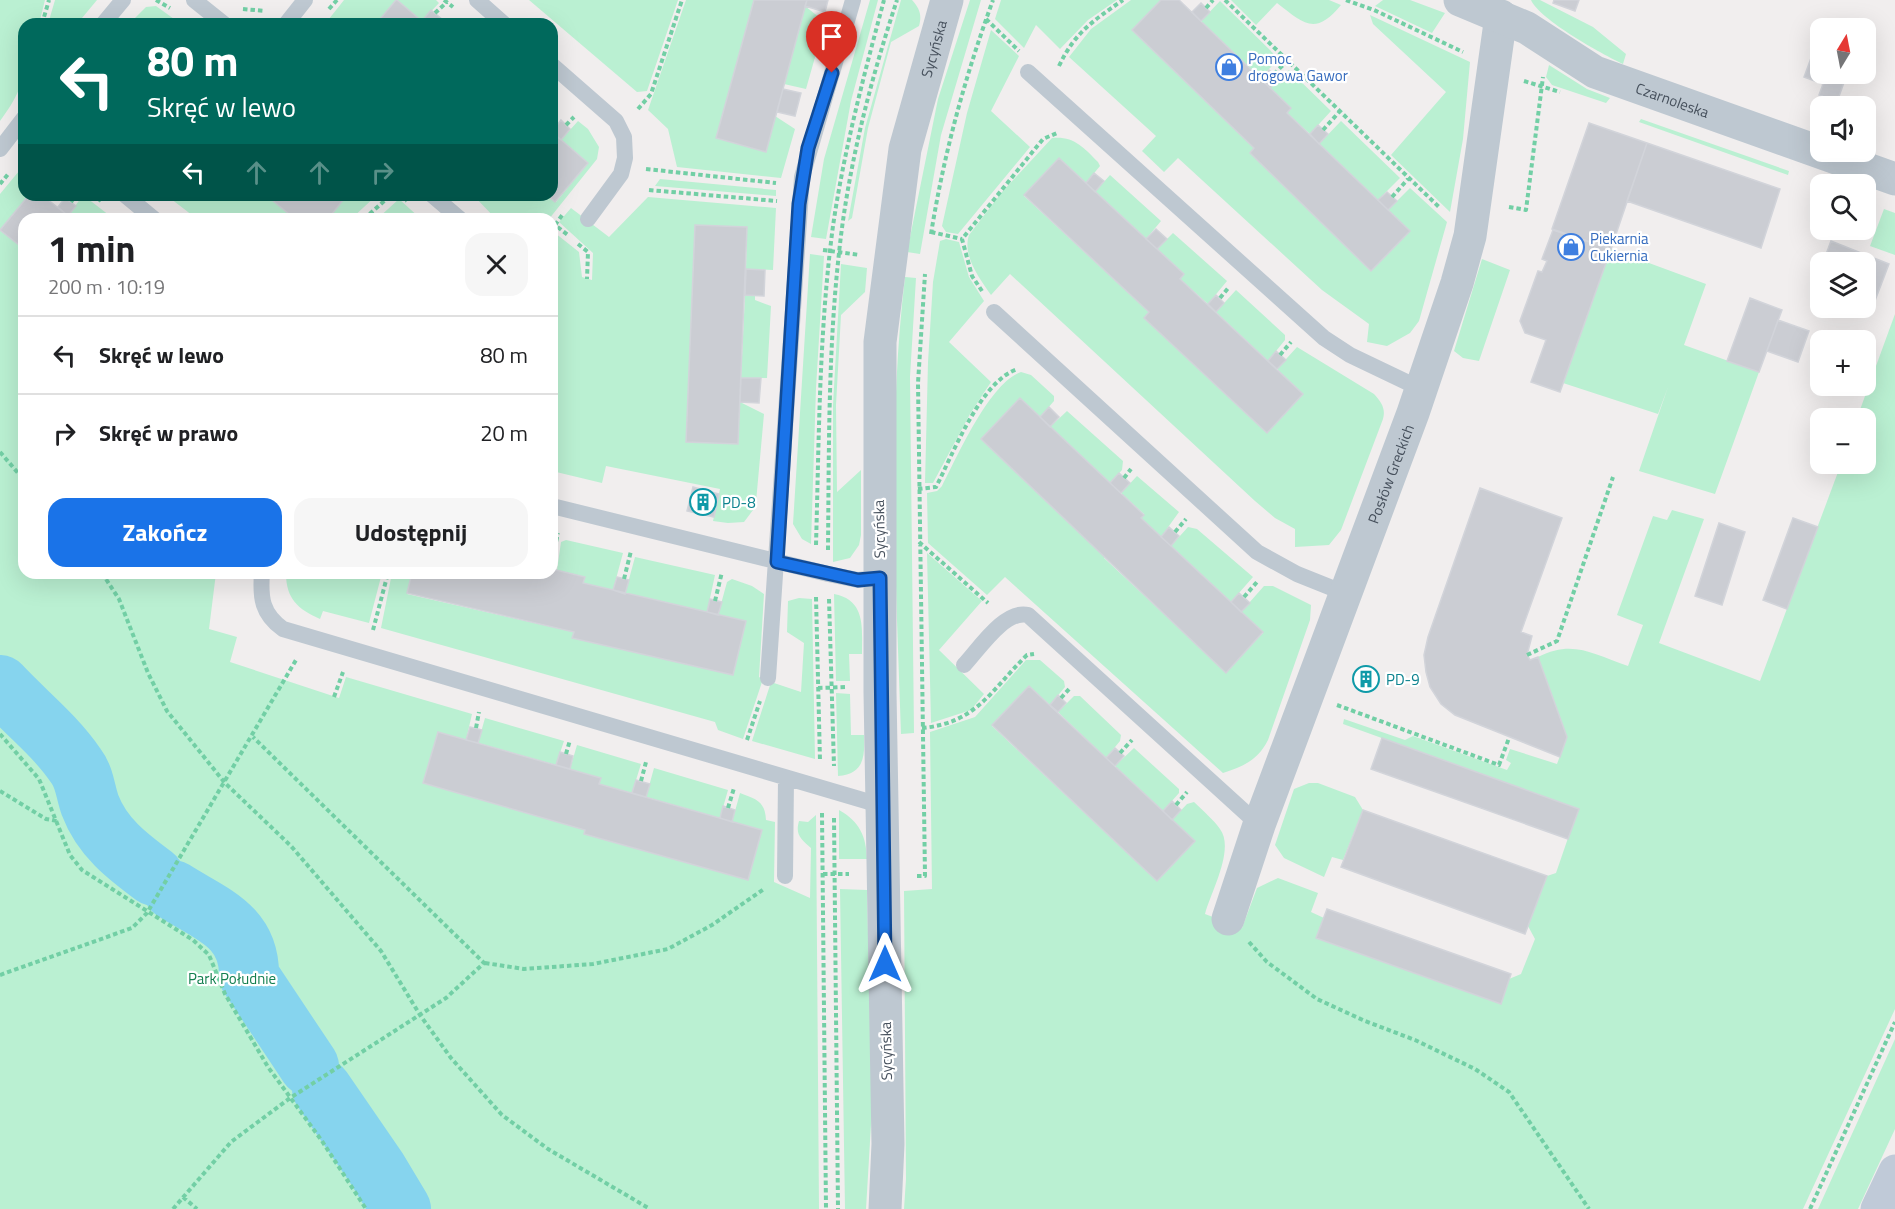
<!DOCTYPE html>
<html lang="pl">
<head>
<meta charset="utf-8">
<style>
  :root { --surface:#fff; --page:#f6f6f6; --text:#202124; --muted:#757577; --line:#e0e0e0; --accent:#1a73e8 }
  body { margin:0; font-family:"Titillium Web",sans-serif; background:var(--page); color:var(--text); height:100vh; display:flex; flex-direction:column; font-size:22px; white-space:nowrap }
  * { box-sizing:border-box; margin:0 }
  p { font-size:20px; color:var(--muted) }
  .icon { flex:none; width:33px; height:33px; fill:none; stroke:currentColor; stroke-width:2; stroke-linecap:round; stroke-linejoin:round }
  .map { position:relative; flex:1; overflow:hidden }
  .panel { position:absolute; left:18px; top:213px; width:540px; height:366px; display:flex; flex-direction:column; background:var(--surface); border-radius:18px; box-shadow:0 6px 24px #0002 }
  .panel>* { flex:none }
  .top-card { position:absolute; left:18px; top:18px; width:540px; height:183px; border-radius:18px; box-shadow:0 6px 24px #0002; background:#00695c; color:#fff; overflow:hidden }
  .needle { width:39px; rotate:10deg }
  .fabs { position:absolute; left:1810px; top:18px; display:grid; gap:12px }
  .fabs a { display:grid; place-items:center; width:66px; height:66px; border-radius:12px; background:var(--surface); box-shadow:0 6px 24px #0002; font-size:30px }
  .pin { position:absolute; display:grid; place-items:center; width:51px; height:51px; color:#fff; margin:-62px -26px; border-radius:50% 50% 50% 0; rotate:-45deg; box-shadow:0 0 6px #0007 }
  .pin .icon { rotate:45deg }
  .me { position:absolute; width:66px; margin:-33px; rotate:0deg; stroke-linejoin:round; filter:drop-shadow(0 0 4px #0008) }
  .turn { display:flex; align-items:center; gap:21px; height:126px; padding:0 30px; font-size:27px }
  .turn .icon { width:78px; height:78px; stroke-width:2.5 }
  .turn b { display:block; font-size:42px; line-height:51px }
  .lanes { display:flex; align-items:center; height:57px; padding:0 30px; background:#0003; justify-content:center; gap:30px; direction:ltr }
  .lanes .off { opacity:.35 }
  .round { display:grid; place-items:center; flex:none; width:63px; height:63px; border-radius:18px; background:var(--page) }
  .head { display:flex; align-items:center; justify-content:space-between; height:102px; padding:0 30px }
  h1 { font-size:36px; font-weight:700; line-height:45px }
  .cta { display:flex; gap:12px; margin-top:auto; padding:12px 30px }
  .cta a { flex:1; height:69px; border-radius:18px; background:var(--accent); color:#fff; font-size:24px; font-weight:700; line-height:69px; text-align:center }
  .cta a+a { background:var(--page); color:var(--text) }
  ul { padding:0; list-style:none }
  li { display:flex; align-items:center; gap:18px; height:78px; padding:0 30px; border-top:2px solid var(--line) }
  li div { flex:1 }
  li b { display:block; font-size:22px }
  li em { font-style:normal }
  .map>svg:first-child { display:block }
</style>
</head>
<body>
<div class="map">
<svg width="1895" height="1209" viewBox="0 0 1895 1209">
  <rect width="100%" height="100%" fill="#f1eeee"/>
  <path fill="#baf0d2" d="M0,0H45L39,24H24C24,70 29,82 0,121Z
    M55,0H97L77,24H48Z
    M344,0H396L376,24H325Z
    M397,0H436L439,3L422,21Z
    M529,0H678L647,91L637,92Z
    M686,0H754L717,138L775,116L795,129L781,178L677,167L668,129L648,110Z
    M870,0H878L851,101L826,239L811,237L824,159Z
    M901,0H912C920,9 922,15 919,26L891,42L868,128L852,218L848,221L865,128Z
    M970,0H981L941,135L920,254L907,252L938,99Z
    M1001,0H1117L1088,20L1060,49L1036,25L1024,48L995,19Z
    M1131,0H1161L1132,30L1254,148L1250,153L1371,270L1388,210L1410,188L1447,222L1419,321L1410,333L1387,346L1367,342L1369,324L1322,290L1178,158L1164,172L1142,151L1156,136L1069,57L1091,29Z
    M1231,0H1329L1341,5C1315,37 1303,23 1277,3L1256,25Z
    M1383,0H1410L1445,13L1432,33L1375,6Z
    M1531,0H1540L1593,27L1626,54L1623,64C1602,54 1540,20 1531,0Z
    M1220,1L1279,59L1260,78L1201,21Z
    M156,6L181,24H129L146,7Z
    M805,6L825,22L806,89L784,84Z
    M1370,15L1470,62L1463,139L1450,212L1391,155L1446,92L1373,24Z
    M991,30L1019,56L991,111L1030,147L958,234L946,232L942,226L967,113Z
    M1549,65L1587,89L1610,98L1606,103L1552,85L1546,77Z
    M1289,70L1331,111L1310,134L1287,113L1291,108L1270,88Z
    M1641,119L1789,171L1788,175L1639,122Z
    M578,121L588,129L599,147L597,159L549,219H496L473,195H547L556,202L588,163L561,140Z
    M1341,121L1400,178L1378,200L1319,144Z
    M1052,138C1074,136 1083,147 1098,162L1100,166L1086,183L1059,158L1024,196L1149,312L1267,432L1303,394L1277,369L1297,347L1374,394C1381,402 1386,408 1383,419L1341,530L1329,545L1295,547V529L1275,518L1255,501L1010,274L991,295C980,279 962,256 969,235L1002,192Z
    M24,165V195H29L0,230L24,249V573H216L209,629L237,637L230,662L339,698L346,677L472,714L466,740L438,732L423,783L585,830L584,834L748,880L762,830L732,822L740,793C756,799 765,801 766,820L775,822L774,882L810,898L811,848C801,839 795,835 799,821L808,822L816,815L819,1209H0V194Z
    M1110,175L1161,221L1146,239L1095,192Z
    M660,179L776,190V196L655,186Z
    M83,195L114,219H72L68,216Z
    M166,195H266L295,219H197Z
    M347,195H377L351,219H328Z
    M648,197L776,208L773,270L746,269L747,227L695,225L686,442L738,444L740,402L764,414L756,502L753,510L744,522L728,523L713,521L720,489L606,466L602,483L552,471V237L555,233L579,252L582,277L592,280L593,253L559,222L571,208L609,237Z
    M399,199L421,219H377Z
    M1884,209L1895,213V255L1870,246Z
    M1173,233L1227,281L1208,304L1180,279L1184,274L1157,249Z
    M946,239L959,242L969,277L984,301L949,342L991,382L970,414L933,483H925L928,362L933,282L940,241Z
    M1611,249L1706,284L1684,345L1759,372L1715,494L1639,471L1668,387L1658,414L1563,383Z
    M810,254L824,256L816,388L811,544L802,539L793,524Z
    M1482,259L1510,270L1479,361L1463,358L1454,351Z
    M841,264L867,268L865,292L841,315L836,405L837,492L861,470V535L859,545L850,558L833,562V405Z
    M905,277L916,278L910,377L914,733L901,734C896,582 887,428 905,277Z
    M1236,290L1285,335V340L1268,361L1216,312Z
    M745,295H755V300L771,306L767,378H741Z
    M1895,314V1009L1803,1209H904L906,1179L904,891L932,889L930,732L975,717L1026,660H1040L1064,681L1065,687L1050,705L1029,686L992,726L1157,881L1194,841L1172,820L1187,804L1194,802C1203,811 1213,819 1220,829C1235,849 1211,892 1205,914L1242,928L1257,888L1278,878L1318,893L1311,912L1324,918L1317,938L1509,979L1521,974L1535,939L1528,926L1547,876L1556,873L1578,809L1343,724L1344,719L1405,740L1413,736L1507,770L1511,763L1506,760L1510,749L1557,764L1567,737L1538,657C1573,639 1593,654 1628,666L1643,625L1617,615L1653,516L1667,520L1672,510L1704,519L1659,643L1760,681L1841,464H1866V418H1857Z
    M1021,372L1031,375L1054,396V401L1040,417L1106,555L1104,558L1226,672L1263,633L1241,612L1264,586H1273L1311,605L1310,620L1268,740C1258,760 1244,766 1223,773L1005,577L987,595L928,543L927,493L937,491L942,486C957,457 990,382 1021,372Z
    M1067,411L1123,461L1122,470L1110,483L1050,427Z
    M1137,476L1179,512L1161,537L1141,518L1144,514L1121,493Z
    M1188,527L1197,529L1253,577L1231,602L1171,546Z
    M566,540L623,553L613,590L583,583L585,578L557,570L561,542Z
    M927,553L982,601L939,650L984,694L971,710L931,723Z
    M635,557L715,575L707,612L625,594Z
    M286,573H382L369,623L323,611L320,619C298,609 286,599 286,573Z
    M392,573H412L407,594L574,632L573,638L733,675L745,621L718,615L727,582L732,579L752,586L764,594L759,677L763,679L743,739L718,730L715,722L381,628Z
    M834,594C866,600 862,628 862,654H849L850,681H836Z
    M799,598L812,599L815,759L752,741L771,682L801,692L804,643L787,632L788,601Z
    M836,693L850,694L851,735H864C865,757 864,774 838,776Z
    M1074,696H1080L1121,735L1120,741L1106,758L1058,712Z
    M485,718L564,741L556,765L478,743Z
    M577,745L641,764L632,793L599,784L600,778L570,769Z
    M1134,748L1179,789V793L1163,811L1115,766Z
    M654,768L728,790L720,818L646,797Z
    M1309,783H1318L1355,797L1363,810L1343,860L1332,857L1324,877L1284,858L1275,845L1294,789Z
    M839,810C860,822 866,836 867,859H839Z
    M840,889L867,890L872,1108L866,1209H845Z
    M1895,1039V1129L1858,1209H1818Z"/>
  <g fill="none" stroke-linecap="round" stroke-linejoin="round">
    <path stroke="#86d4ee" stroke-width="60" d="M0,685C25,712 55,735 76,766C85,778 85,791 90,805C102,837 127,856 154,876
      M173,890C210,914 250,925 249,976L309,1066
      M322,1089L377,1169L401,1209"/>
  </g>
  <path fill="#cbcdd3" stroke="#d2d4da" stroke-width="1.5" d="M396,0H397L425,24H376Z
    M754,0H807L766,152L716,138Z
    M807,0H828L825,12L805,6Z
    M1161,0H1179L1291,108L1287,113L1410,231L1371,271L1250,153L1254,148L1132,30Z
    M1554,0H1579L1575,11L1553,3Z
    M1201,3L1210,12L1201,21L1192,12Z
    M431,10L443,20L439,24H425L422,21Z
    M1821,31V74H1847L1837,102L1819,95L1823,84L1804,77Z
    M1269,70L1279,79L1270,88L1260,78Z
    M783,89L801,93L795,116L777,112Z
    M561,120L570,129L561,140L552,132Z
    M1589,123L1647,143L1611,249L1552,229Z
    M1318,125L1328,134L1319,144L1310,134Z
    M552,132L588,163L555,202L547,195H552Z
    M1647,143L1780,189L1761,248L1627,201Z
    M1059,158L1184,274L1180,279L1303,394L1267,433L1144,318L1149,312L1024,195Z
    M1094,173L1104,181L1095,192L1086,183Z
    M1387,192L1397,201L1388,210L1378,200Z
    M29,195H42L72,219H24V249L0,230Z
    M266,195H347L328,219H295Z
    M65,198L76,206L68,216L58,207Z
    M695,225L747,227L738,444L686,442Z
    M1156,229L1167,239L1157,249L1146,239Z
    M1553,230L1611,249L1560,392L1531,382L1546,340L1525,333L1520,321L1538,271L1542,272L1547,261L1542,259Z
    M1831,241L1889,264L1873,306L1866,303V262H1823Z
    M746,269L765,270L764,296L745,295Z
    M1216,295L1224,303L1216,312L1208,304Z
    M1750,298L1782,310L1759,372L1727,361Z
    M1778,320L1809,331L1798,362L1767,351Z
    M1276,351L1286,360L1277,369L1268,361Z
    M741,378H761L759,403L740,402Z
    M1020,398L1144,515L1141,518L1263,632L1226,673L981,439Z
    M1049,407L1059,417L1050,427L1040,417Z
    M1119,473L1130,483L1121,493L1110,483Z
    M693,487L719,494L714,517L687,511Z
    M1480,488L1562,518L1521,632L1532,636L1527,655L1530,660L1538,657L1567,737L1560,757L1455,715L1441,704L1430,687L1426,672L1424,655L1428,637Z
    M1793,518L1818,527L1787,609L1763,600Z
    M1719,523L1745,532L1722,605L1695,596Z
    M1169,527L1179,536L1171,546L1161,537Z
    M552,569L585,577L583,583L746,621L733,675L572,638L574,632L407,593L412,573H552Z
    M617,577L629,580L625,594L613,590Z
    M1239,593L1250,603L1241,612L1231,602Z
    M710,599L722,602L718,615L707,612Z
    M1362,669L1375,674L1370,689L1357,684Z
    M1029,686L1195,841L1157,881L992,725Z
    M1058,695L1066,703L1058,712L1050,705Z
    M470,727L482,730L478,743L466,740Z
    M438,732L601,778L599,784L762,830L748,880L584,834L585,830L423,783Z
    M1382,738L1579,809L1568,839L1371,769Z
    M1115,748L1124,756L1115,766L1106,758Z
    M560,752L573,756L570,769L556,765Z
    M636,780L650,784L646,797L632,793Z
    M1172,801L1181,810L1172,820L1163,811Z
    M723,806L735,810L732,822L720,818Z
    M1363,810L1547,876L1525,934L1341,867Z
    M1327,909L1511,974L1501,1004L1316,938Z"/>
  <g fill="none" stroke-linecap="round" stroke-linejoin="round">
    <path stroke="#72cfa5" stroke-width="4" stroke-dasharray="4.5 3" stroke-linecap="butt" d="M156,0L170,8
      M444,0L453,7
      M1225,0L1440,208
      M1346,0L1374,10L1463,52
      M1206,8L1213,0
      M243,9L265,11
      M329,9L337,0
      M435,13L447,2
      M986,19L1019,51
      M42,24L49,0
      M1059,66C1075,32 1093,21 1123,0
      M1274,74L1288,60
      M1524,81L1560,92
      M638,109L651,94L682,0
      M566,125L574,117
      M1323,130L1340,111
      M646,169L776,183
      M0,184L9,173
      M649,190L777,201
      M93,195L101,201
      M401,195L407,201
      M1392,197L1408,179
      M71,202L76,195
      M1509,207L1526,210L1543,77
      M364,219L391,195
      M555,225L563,214
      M552,228L555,225L568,235
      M931,232L962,239
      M931,234C944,153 965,77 993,0
      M578,244L588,252L587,279
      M823,250L860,255
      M982,291L972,276L962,239L1043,139L1057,133
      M1220,298L1229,287
      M1280,355L1291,342
      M0,452L24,480
      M1124,478L1131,469
      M918,489L936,487C953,454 981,380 1018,369
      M1175,532L1186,519
      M919,542L988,603
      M816,545C819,439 819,331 833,226C844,150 864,75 884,0
      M828,550C829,451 828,352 839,253C848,167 870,82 897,0
      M553,556L558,533
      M102,573L119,599L148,673L167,711L225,783L291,846L381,951L420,1015L451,1058L502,1115L548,1149L650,1209
      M624,579L631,551
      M816,597L820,761
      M1244,597L1257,582
      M829,599L834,766
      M715,601L722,572
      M373,630L388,573
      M1527,655L1557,641L1613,477
      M818,688L846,687
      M334,697L343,672
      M1061,698L1070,688
      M1337,705L1499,765L1509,738
      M476,728L479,712
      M922,728C977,723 991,690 1027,655L1034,654
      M0,734L39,779L70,855L82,870L193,940L209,955L225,994L268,1067L322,1141L366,1209
      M747,740L760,701
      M1120,753L1132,740
      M566,754L570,740
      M641,781L646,762
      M0,791L46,819L57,821
      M1176,805L1187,792
      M728,808L734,788
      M822,813L826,1209
      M834,818L838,1209
      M823,874H849
      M917,876H925L918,383L925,274
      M1249,942L1267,962L1317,999L1365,1021L1415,1040L1475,1069L1509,1092L1589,1209
      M485,963L524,969L593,964L668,949L712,925L764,889
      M0,975L132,928L147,913L296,660
      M183,1197L197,1209
      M173,1209L231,1142L290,1098L446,998L484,963L253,737
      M1810,1209L1895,1022"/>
    <path stroke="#bec8d1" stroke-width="16" d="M194,0L224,24
      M477,0L504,24
      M103,24L123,0
      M286,24L305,0
      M552,65L616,121L624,137L625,158L621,174L588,219
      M1028,72L1324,338L1350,355L1419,388
      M0,149L24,118
      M125,195L154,219
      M432,195L460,219
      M994,312L1257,552L1297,574L1347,594
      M552,506L828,574L858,580L880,578
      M262,573C260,598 262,614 283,629L883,806
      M964,665C979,649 1005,609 1028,615L1259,825
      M768,678L802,177L853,0
      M785,876L786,778"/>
    <path stroke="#bec8d1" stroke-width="33" id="s1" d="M1228,919L1259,825L1413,413L1457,283L1470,236L1501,16"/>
    <g stroke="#bec8d1" stroke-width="33">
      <path id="s2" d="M1460,0L1527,28L1595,72L1895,179"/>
      <path id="s3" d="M885,1209L888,1144L880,692V342L905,149L947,0"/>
    </g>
    <path stroke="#c0cad8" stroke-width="33" d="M1877,1209L1895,1171"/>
  </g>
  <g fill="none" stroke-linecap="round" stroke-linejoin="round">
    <defs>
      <path id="route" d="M832,73L808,148L799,204L777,562L858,580L880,578L885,964"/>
    </defs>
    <use href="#route" stroke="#114b97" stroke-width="15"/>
    <use href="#route" stroke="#1a73e8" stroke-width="10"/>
  </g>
  <defs>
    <symbol id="shop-ring" viewBox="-11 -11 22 22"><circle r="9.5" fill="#fff" stroke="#3f7fe0" stroke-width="1.5"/><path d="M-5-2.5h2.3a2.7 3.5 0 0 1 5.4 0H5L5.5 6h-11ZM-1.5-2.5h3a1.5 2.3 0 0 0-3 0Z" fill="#3f7fe0"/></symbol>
    <symbol id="building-ring" viewBox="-11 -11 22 22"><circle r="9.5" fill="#fff" stroke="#0f9aa8" stroke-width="1.5"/><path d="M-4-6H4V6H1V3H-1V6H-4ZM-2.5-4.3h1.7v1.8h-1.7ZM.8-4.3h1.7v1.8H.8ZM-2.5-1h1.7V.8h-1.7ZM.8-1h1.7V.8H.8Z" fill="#0f9aa8"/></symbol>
  </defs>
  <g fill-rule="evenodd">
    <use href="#shop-ring" x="1214" y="52" width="30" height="30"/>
    <use href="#shop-ring" x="1556" y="232" width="30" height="30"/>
    <use href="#building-ring" x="688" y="487" width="30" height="30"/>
    <use href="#building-ring" x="1351" y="664" width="30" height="30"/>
  </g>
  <g text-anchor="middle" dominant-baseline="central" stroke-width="4.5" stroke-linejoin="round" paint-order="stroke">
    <g font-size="15" fill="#46505c" stroke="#fff">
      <text stroke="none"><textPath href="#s3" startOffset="1166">Sycyńska</textPath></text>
      <text stroke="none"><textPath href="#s2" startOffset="236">Czarnoleska</textPath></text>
      <text stroke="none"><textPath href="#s1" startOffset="474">Posłów Greckich</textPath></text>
      <text transform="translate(879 529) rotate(-91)">Sycyńska</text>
      <text transform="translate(886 1051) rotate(-91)">Sycyńska</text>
    </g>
    <g font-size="15" fill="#366cbe" stroke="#fff" text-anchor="start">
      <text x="1248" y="58">Pomoc<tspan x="1248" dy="17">drogowa Gawor</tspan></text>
      <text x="1590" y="238">Piekarnia<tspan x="1590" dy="17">Cukiernia</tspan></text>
    </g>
    <g font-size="15" fill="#0d838f" stroke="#fff" text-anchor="start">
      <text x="722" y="502">PD-8</text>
      <text x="1386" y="679">PD-9</text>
    </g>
    <g font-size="15" fill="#147f4f" stroke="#fff">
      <text x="232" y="978">Park Południe</text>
    </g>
  </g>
</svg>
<div class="fabs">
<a><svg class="needle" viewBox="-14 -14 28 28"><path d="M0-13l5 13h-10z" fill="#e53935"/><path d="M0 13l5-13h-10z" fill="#757577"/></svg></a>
<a><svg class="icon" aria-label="sound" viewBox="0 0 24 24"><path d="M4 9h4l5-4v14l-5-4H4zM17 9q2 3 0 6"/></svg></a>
<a><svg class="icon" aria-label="search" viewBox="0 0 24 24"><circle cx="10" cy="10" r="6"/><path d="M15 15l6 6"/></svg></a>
<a><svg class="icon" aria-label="layers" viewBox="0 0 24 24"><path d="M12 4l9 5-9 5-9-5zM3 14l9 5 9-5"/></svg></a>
<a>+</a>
<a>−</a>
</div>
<div class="pin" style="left:832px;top:73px;background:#d93025"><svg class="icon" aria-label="arrive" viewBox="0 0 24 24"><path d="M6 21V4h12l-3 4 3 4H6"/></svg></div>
<svg class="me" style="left:885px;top:964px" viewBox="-20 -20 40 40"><path d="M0-17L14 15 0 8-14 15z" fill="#1a73e8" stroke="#fff" stroke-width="4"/></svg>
<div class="top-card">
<div class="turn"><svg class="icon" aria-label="left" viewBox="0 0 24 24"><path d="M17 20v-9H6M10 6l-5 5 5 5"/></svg><div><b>80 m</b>Skręć w lewo</div></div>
<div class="lanes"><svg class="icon" aria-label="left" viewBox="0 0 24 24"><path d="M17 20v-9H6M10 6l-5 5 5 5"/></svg><svg class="icon off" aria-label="ahead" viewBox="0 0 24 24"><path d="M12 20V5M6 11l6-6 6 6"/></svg><svg class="icon off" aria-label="ahead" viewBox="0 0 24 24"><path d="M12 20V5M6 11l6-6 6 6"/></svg><svg class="icon off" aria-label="right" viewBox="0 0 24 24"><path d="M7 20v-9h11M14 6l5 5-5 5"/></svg></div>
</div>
<section class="panel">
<div class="head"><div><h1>1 min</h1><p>200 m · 10:19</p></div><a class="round"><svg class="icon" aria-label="close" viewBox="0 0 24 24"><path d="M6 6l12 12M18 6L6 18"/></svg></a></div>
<ul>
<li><svg class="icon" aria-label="left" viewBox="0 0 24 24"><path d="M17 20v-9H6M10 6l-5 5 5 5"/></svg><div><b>Skręć w lewo</b></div><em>80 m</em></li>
<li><svg class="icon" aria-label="right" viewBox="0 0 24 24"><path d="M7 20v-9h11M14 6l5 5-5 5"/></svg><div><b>Skręć w prawo</b></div><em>20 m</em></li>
</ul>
<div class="cta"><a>Zakończ</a><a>Udostępnij</a></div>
</section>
</div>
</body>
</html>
